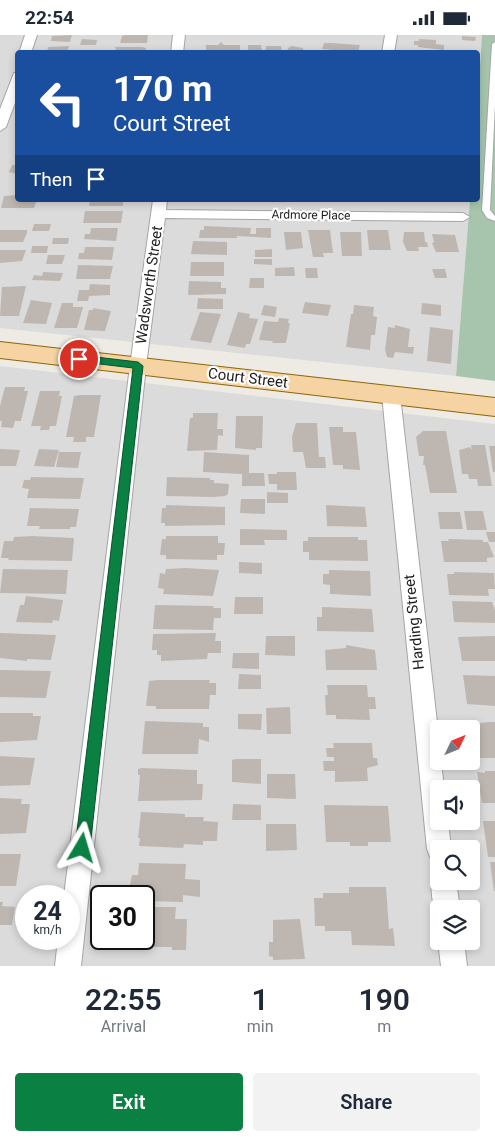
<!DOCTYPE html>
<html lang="en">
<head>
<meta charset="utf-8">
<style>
  :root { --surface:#fff; --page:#f2f2f3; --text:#1f2937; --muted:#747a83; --accent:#0b8043 }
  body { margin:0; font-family:Roboto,sans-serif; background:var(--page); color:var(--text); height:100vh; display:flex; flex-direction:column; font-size:19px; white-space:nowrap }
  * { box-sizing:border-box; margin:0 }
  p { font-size:16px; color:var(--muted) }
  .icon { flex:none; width:28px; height:28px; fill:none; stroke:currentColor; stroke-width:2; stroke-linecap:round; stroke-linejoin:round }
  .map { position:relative; height:931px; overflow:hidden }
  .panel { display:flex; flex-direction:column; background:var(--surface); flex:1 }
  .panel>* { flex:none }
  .top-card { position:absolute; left:15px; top:15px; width:465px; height:152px; border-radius:5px; box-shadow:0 2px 8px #0003; background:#1a4fa0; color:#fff; overflow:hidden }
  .needle { width:32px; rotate:47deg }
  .tools { position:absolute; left:430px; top:685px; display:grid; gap:10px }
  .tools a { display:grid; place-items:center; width:50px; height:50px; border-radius:5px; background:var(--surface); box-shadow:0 2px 8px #0003; font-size:25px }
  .speed { position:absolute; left:15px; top:850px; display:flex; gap:10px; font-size:25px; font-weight:700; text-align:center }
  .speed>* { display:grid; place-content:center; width:65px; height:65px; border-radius:50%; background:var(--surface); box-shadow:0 2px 8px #0003; line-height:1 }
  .speed small { font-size:12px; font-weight:400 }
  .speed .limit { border:2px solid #111; border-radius:8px; background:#fff; color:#111 }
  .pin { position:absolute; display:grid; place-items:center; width:42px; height:42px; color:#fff; margin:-21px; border:2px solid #fff; border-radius:50%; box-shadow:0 1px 5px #0007 }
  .me { position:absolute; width:55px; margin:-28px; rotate:7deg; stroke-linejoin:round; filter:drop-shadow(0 0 4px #0008) }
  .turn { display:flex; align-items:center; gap:18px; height:105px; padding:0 15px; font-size:22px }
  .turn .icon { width:65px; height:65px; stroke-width:2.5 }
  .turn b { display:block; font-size:35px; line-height:42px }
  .then { display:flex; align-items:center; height:48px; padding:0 15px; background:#0003; gap:10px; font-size:19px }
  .eta { display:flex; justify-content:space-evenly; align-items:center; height:85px; text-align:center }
  .eta b { font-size:30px; font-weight:600; line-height:35px }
  .cta { display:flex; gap:10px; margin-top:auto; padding:10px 15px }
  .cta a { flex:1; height:58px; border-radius:5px; background:var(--accent); color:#fff; font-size:20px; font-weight:600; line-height:58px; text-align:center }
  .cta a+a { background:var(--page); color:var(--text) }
  .status { display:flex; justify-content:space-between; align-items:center; height:35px; padding:0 25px; background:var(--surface); direction:ltr }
  .status svg { height:14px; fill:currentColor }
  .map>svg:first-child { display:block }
</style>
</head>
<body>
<div class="status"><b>22:54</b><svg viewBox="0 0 49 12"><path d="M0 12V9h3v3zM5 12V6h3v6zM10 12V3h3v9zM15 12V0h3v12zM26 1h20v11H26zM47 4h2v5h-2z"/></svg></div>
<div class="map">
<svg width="495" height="931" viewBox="0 0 495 931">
  <rect width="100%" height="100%" fill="#eeebe4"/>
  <path fill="#dcdbdb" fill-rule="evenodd" d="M0,0H482L478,63V18H18V165H470L456,341L0,293Z
    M0,331L495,389V931H0ZM439,694H471V726H439ZM439,754H471V786H439ZM439,814H471V846H439ZM26,861H69V904H26ZM101,861H144V904H101ZM439,874H471V906H439Z"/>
  <path fill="#a7c5ac" d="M482,0H495V346L456,341L470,165H478V63Z"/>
  <path fill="#beb7b1" d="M72,0L70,7L51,6L52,1Z
    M148,0L147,8H120L122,1L125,0Z
    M462,1L476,2L475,6L462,5Z
    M82,4L97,5L96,10H80Z
    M419,4L436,5V9L444,10V15L418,12V10H414V6H419Z
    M221,7L224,10H240V16H206V10H218Z
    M324,8H332L360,10L358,17L322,14Z
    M248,10H261L262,16H248Z
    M69,11L67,18H47L48,12Z
    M266,11H281L282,18H265Z
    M292,11L303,13V18H289L288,13Z
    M115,12H142L146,13V18H117Z
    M12,130H18V139L9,137Z
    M18,160V165H37L34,173H1L4,161Z
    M90,165H123V171H89Z
    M85,176H123L121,188H83Z
    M34,189H51L49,196H32Z
    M204,191L251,193L250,199H256V193H271V203L237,201V203H199L200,195H204Z
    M91,193H118L116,206L84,204L85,199H90Z
    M0,195H27V198L23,207H0Z
    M308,195H330L333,218H323L324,222H313Z
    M367,195H388L391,215H369Z
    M284,197H301L303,213L286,215Z
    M340,197H361L362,221H342Z
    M404,197H424L425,207H427L428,212H418L419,216H407L403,207Z
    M432,199L455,200L459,217H436L432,208L434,207Z
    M53,203H69L68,209H52Z
    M193,206L227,207V220L191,219Z
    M32,211H48L47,218H31Z
    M85,212H114L112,225L78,224L79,218H84Z
    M272,214V222H255V215Z
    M0,215H26L22,226L0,228Z
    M48,220H65L62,229H46Z
    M254,224H272V230L254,229Z
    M191,227H224V241H190Z
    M78,230L113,231L110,244H76Z
    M294,232L295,241H275V233Z
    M305,233H317L318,243H306Z
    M432,234H445L447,243H435Z
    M43,237L63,238L60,246L32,245L34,240L42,241Z
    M250,243H264V253H249Z
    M189,246L221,247V253H226V259L188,260Z
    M90,249L110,250V260L89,261L88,266H77L79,255H89Z
    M26,251L19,281H0L2,252Z
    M198,263L223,264V274H197Z
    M31,265L52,268L46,289L23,288Z
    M305,267L331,270L328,281L302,278Z
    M62,268H73V272H83L77,293H54Z
    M422,268L441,270V281L421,279Z
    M264,270L277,272L275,282L261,280Z
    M354,270L374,272L373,281L377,282L375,300H371L370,315L346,312L351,279H353Z
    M93,273L111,276L105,296L84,295L89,275H93Z
    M200,277L221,279L211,308L190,305Z
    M238,277L250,279L249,283L258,284L250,309H246L245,313L227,310Z
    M279,283L289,284L288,288H290L286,308H272L273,306L259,305L264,286L278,287Z
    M395,290L410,294L408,312H414L413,319L395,317L393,323L387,322L385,315L388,292L395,293Z
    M430,292L453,295L451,329L427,326Z
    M5,352H25L24,356H28L21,386H15L13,393L1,392L2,386H0V371Z
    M40,356H60L59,361H62L56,391H50L49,395H40L41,391H31Z
    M80,360H101L94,402H86V407H73L74,402H66L74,361Z
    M193,378H218L217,394H223V401L218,400L217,415L187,416L190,383H193Z
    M236,381H263L262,413H256V415L235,413Z
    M296,388H317L319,422H325L326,433H306L303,417H293L292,402Z
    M329,392H343V397H356L360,435L343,434V430H333Z
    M423,396H446L457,458H430L425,430H423L424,421H419L416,402Z
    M471,410H485L492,451H478L477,444H469L468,439H462L459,415L470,412L472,415Z
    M489,411H495V437H493Z
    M0,414L20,415L16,431H0Z
    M39,414L59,415L54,432L34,431Z
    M59,417H81L78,433L56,432Z
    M204,417L249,420V438H264L265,451H242V439L203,437Z
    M277,437H296L297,455H277V449H269L268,439H277Z
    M31,442L84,443L80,464L27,463L29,454L22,453L24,445H30Z
    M167,442L210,443V445H214V448L229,449L228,459L225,461L213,462L166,461Z
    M267,457L288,458V468H267Z
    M241,464H265V479L240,478Z
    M166,470L225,472V490L165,491V488H161L162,473H166Z
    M326,470L365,472L367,492L327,491Z
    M30,473L79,474L76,492H70V494H39L40,491H27Z
    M464,476H483L487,495H467Z
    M438,477H460L463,494H440Z
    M240,494L287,495V505H264L265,510H240Z
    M486,497H495V507H489Z
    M32,501L74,503L72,526L8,525L9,523H1L4,506H13L14,502Z
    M166,501H218V508H225L224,520H217V525L166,524V520H160L162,504H166Z
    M308,502H358V505H367L368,526L309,525V517H303V506H308Z
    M448,504L483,505V507H488L494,522L487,523V527H444L441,506H449Z
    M239,527L262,528V539L239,538Z
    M186,533L219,535L213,561L163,559L164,554L158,553L160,538L165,539L166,534Z
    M3,534L68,535L66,559L0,558Z
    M329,535L370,536L371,561L330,559V550L323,549V539H329Z
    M454,537L494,538L495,554H488L489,561L449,560L447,539H454Z
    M26,561L63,565L59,586L53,585L52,588L16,587L20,570H24Z
    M235,562H263V579H234Z
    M452,566L492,567L495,575V588L454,587Z
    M155,570L214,571L213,573H221V583H214L213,595L153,594Z
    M322,572L372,574L374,597L317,596V582H322Z
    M0,598L56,600L51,625L27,624V626L0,623Z
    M216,598L215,606H221V618H208L207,624L161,626V620H157V615H152L153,599Z
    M266,601H295V621L265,620Z
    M495,601V626H462L458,602Z
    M346,610L375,615L377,635H326L325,615L346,613Z
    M233,618H259V634L232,633Z
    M0,635L51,636L46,663L0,662Z
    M239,639L261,640V654H238Z
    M463,640L495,641V671L467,669Z
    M157,645H210L209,648H216V660H210L209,674H156V671H146L149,646Z
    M327,650H367L368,662H375L376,674H369L370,685L336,684V680H326L325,660H328Z
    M290,672L291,699H267L266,673Z
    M0,678H33V681H41L37,705L0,707Z
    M238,679H262L261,695L238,694Z
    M145,686L203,688V692H209V707L199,704L198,719H142Z
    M490,687H495V723H473L471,694H468L467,689Z
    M333,708H372L373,723H377L378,730L367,733L368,746L335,747V736H324L323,726H334V722H327L326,713H334Z
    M0,721L35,723L30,750L0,751Z
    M236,724H261V749L232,747V725Z
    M142,733L197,735V749H203L202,765L138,766L140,740H138V734Z
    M485,736H495V768H482L477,737L485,738Z
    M267,739H295L296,764L267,763Z
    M0,763L22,764L21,769H30L26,798L0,799Z
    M233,769L261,770V785H232Z
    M324,770L388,771L391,807H368V811H350V807H326Z
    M141,777L185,779V782H204L203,786L218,787L217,806H203V810L184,809L183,813L139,811L140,803H138Z
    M483,786H495V822H488Z
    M266,789H296L297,815L266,816Z
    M0,819H21L16,851H0Z
    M490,827H495V856H494Z
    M139,828L186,829L185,844L200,845V862L183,860V867L144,866V861H135L136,850H130L132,840H138Z
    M349,852H386L389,894L393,893L395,911L352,910L351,896H325V891H315L314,863H323V858H349Z
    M0,867H3L2,871L15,872L12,890H0Z
    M144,872H176L175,884H187L186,915H172V912H124V904H144Z
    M300,884L305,924L273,925V922L269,921V907H273V885Z"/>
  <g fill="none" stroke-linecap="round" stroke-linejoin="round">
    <defs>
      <path id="lane" d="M495,7V70L490,175L495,181V186L487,183L482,175L492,9Z"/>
      <path id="street" d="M25,0H37L31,18H19Z
        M173,0H185L183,18H171Z
        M385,0H397L394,18H382Z
        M14,38H18V60L6,92L0,96V74Z
        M153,165H167L166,175L463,178L470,182L463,186L165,183L146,331L81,931H55L58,904H69V861H64L130,331Z
        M391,354L397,356L400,360L439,705V726H441L444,754H439V786H448L451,814H439V826L430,822L427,814L382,360L385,356Z
        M439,835V846H456L460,874H439V883C432,871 429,851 434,837Z
        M439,904V906H464L467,931H441L438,906Z"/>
      <path id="primary" d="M0,307L495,363V381L0,323Z"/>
    </defs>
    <use href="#lane" stroke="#a5a5a5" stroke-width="2"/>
    <use href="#street" stroke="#a5a5a5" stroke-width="2"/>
    <use href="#primary" stroke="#8d650a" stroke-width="2"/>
    <use href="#lane" fill="#fff" fill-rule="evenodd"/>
    <use href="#street" fill="#fff" fill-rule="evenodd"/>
    <use href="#primary" fill="#f5d3a2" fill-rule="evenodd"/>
  </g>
  <path fill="#0b8043" stroke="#07532c" d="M79,320L138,327L143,331L90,813L88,819L82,821L77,819L75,813L133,333L75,326L74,324Z"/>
  <g text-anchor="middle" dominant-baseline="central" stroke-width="4.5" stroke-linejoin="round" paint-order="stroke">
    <g font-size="12" fill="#1e1e1e" stroke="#fff">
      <text transform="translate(311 180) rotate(1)">Ardmore Place</text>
    </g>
    <g font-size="15" fill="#1e1e1e" stroke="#fff">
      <text transform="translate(149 250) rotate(-82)">Wadsworth Street</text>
      <text transform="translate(248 343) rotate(7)">Court Street</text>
      <text transform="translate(414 587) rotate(-96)">Harding Street</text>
    </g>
  </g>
</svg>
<div class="tools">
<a><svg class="needle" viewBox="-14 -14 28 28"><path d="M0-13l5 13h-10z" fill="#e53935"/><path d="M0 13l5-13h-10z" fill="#747a83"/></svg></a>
<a><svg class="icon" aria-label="sound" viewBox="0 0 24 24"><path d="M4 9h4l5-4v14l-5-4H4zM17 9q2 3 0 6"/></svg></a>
<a><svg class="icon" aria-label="search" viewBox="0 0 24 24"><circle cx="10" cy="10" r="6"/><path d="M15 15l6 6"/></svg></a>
<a><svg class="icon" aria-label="layers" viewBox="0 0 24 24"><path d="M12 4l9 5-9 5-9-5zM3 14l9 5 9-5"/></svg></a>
</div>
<div class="speed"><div>24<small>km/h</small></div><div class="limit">30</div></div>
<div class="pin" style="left:79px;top:324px;background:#d93025"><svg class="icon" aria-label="arrive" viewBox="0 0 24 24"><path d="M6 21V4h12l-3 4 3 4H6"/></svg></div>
<svg class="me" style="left:82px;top:813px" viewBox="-20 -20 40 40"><path d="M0-17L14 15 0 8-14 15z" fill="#0b8043" stroke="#fff" stroke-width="4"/></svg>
<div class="top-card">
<div class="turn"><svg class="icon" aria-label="left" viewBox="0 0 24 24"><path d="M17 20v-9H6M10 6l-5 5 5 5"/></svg><div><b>170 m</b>Court Street</div></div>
<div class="then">Then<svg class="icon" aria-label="arrive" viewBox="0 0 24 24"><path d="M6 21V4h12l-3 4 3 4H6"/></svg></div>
</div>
</div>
<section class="panel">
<div class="eta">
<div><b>22:55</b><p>Arrival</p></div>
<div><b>1</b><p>min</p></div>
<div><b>190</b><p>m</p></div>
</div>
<div class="cta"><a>Exit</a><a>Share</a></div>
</section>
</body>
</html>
